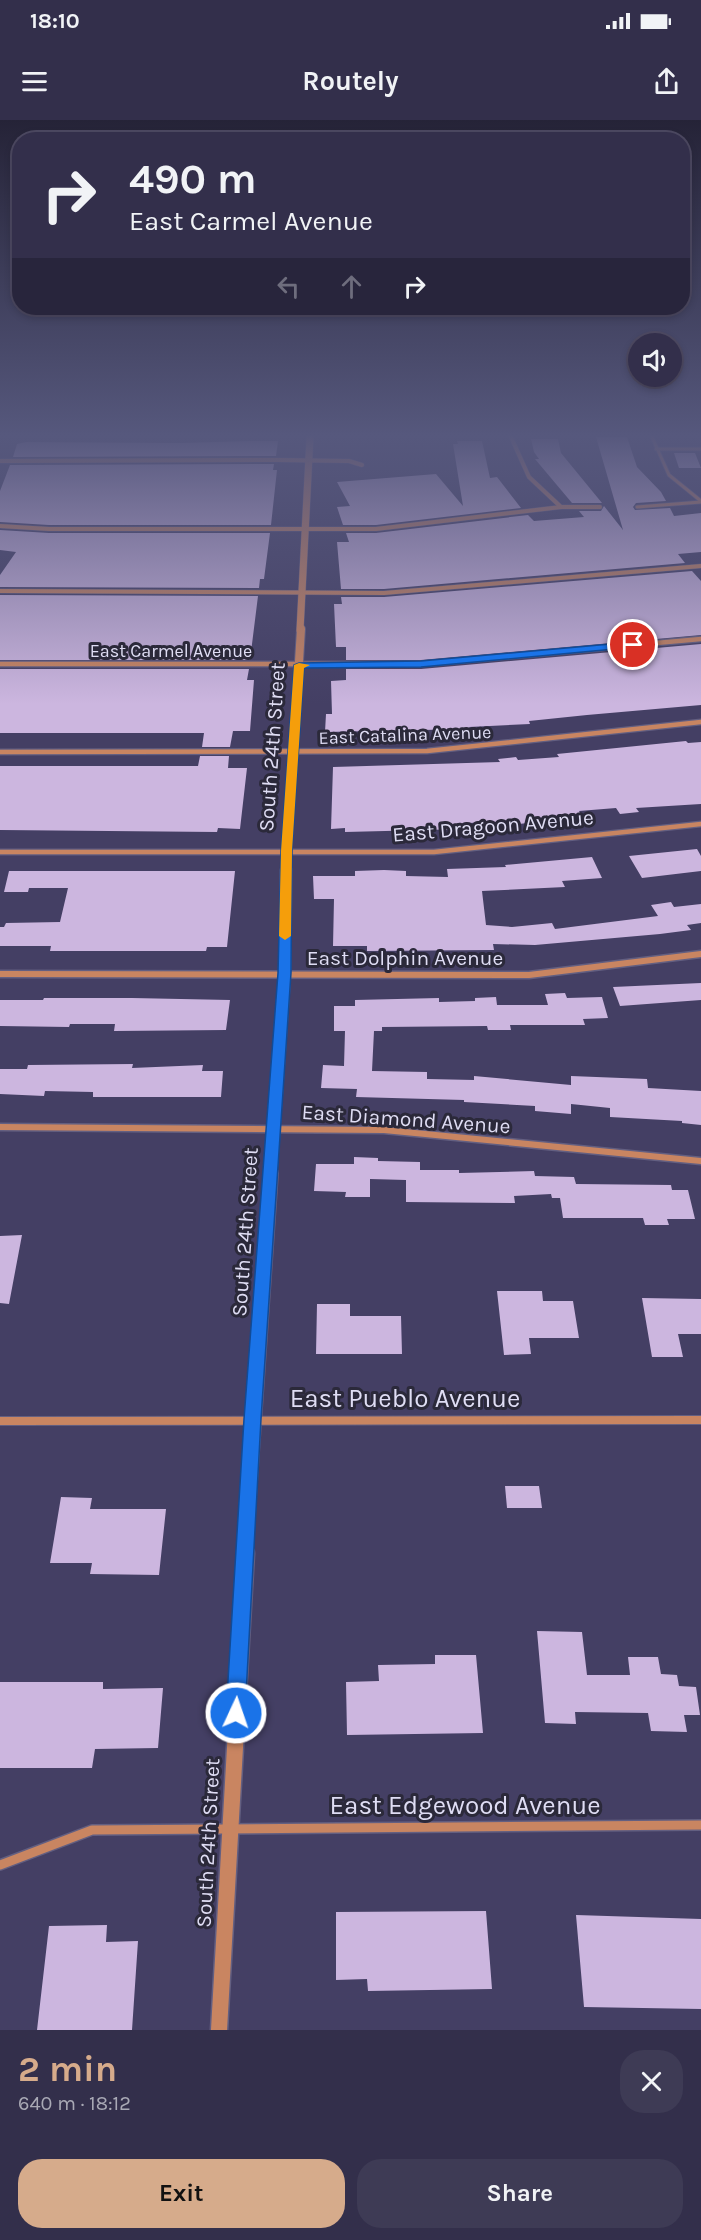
<!DOCTYPE html>
<html lang="en">
<head>
<meta charset="utf-8">
<style>
  :root { --surface:#332f4b; --page:#3e3b55; --text:#f1f3f6; --muted:#a9a9b5; --line:#4e4a63; --accent:#d6ab8b }
  body { margin:0; font-family:Karla,sans-serif; background:var(--page); color:var(--text); height:100vh; display:flex; flex-direction:column; font-size:22px; white-space:nowrap }
  * { box-sizing:border-box; margin:0 }
  p { font-size:20px; color:var(--muted) }
  .icon { flex:none; width:33px; height:33px; fill:none; stroke:currentColor; stroke-width:2; stroke-linecap:round; stroke-linejoin:round }
  .map { position:relative; height:1910px; overflow:hidden }
  .side { display:flex; flex-direction:column; background:var(--surface); flex:1 }
  .side>* { flex:none }
  .hud { position:absolute; left:12px; top:12px; width:678px; height:183px; border-radius:24px; box-shadow:0 3px 9px #0003,0 0 0 2px var(--line); background:#332f4b; color:var(--text); overflow:hidden }
  .tools { position:absolute; left:628px; top:213px; display:grid; gap:12px }
  .tools a { display:grid; place-items:center; width:54px; height:54px; border-radius:50%; background:var(--surface); box-shadow:0 3px 9px #0003,0 0 0 2px var(--line); font-size:30px }
  .pin { position:absolute; display:grid; place-items:center; width:51px; height:51px; color:#fff; margin:-26px; border:3px solid #fff; border-radius:50%; box-shadow:0 2px 6px #0007 }
  .me { position:absolute; width:66px; margin:-33px; rotate:3deg; stroke-linejoin:round; filter:drop-shadow(0 0 4px #0008) }
  .turn { display:flex; align-items:center; gap:21px; height:126px; padding:0 18px; font-size:27px }
  .turn .icon { width:78px; height:78px; stroke-width:2.5 }
  .turn b { display:block; font-size:42px; line-height:51px }
  .lanes { display:flex; align-items:center; height:57px; padding:0 18px; background:#0003; justify-content:center; gap:30px; direction:ltr }
  .lanes .off { opacity:.35 }
  .round { display:grid; place-items:center; flex:none; width:63px; height:63px; border-radius:24px; background:var(--page) }
  .headline { display:flex; align-items:center; justify-content:space-between; height:102px; padding:0 18px }
  h1 { font-size:36px; font-weight:700; line-height:45px; color:var(--accent) }
  .cta { display:flex; gap:12px; margin-top:auto; padding:12px 18px }
  .cta a { flex:1; height:69px; border-radius:24px; background:var(--accent); color:#111; font-size:24px; font-weight:700; line-height:69px; text-align:center }
  .cta a+a { background:var(--page); color:var(--text) }
  .status { display:flex; justify-content:space-between; align-items:center; height:42px; padding:0 30px; background:var(--surface); direction:ltr }
  .status svg { height:16px; fill:currentColor }
  header { display:flex; justify-content:space-between; align-items:center; height:78px; padding:0 18px; background:var(--surface); font-size:27px; font-weight:700 }
  .map>svg:first-child { display:block }
</style>
</head>
<body>
<div class="status"><b>18:10</b><svg viewBox="0 0 49 12"><path d="M0 12V9h3v3zM5 12V6h3v6zM10 12V3h3v9zM15 12V0h3v12zM26 1h20v11H26zM47 4h2v5h-2z"/></svg></div>
<header><svg class="icon" aria-label="menu" viewBox="0 0 24 24"><path d="M4 6h16M4 12h16M4 18h16"/></svg>Routely<svg class="icon" aria-label="share" viewBox="0 0 24 24"><path d="M12 15V3M7 8l5-5 5 5M5 13v7h14v-7"/></svg></header>
<div class="map">
<svg width="701" height="1910" viewBox="0 0 701 1910">
  <rect width="100%" height="100%" fill="#443f64"/>
  <path fill="#ccb6df" d="M596,317H627L637,347L661,372L666,381L636,383L633,387L635,390L670,388L674,396L701,393V432L678,434L685,443L384,469H341L337,422H349L346,413H376L528,395L534,401L584,397L579,391H601L604,386L623,410Z
    M531,319H558L561,333L602,383H572L535,339H539L534,332Z
    M250,321H278L276,336L13,337L17,324L26,322L180,323Z
    M457,321H482L490,358L497,357L521,388L376,405H343L337,387L350,386L337,362L436,354L463,386L453,324H458Z
    M674,333H695L701,348H679Z
    M274,344L273,350H277L271,405H49L0,402V371L10,345Z
    M0,410L49,413H270L264,459H260L259,468L0,467V455L16,432L0,430Z
    M692,451L701,461V515L421,540H346V527H336L334,484H342L341,477H384Z
    M0,475L258,476L250,540H0Z
    M701,524V585L587,595L529,601L530,604L469,607L470,609L325,612L326,594H332L331,561L346,560V549H421Z
    M0,549H249L247,560H254L250,611H233L230,627H202L204,613H0Z
    M686,621L688,623L701,622V684L636,688L639,692L620,694L616,688L579,691L583,698L565,699L563,696L526,699L528,703L509,705L508,702L465,703L466,709L345,712V708L331,709L333,647L500,642L498,639L516,637L518,640L559,637L557,634Z
    M200,636H229L228,648H247L240,709L218,708L217,712L0,710V646H198Z
    M697,729L701,736V751L642,758L629,736Z
    M592,737L602,758L562,761L565,767L482,771L486,805L512,807L552,803L555,809L658,796L651,785L671,782L674,787L701,784V803L687,805L691,810L660,814L535,825L493,824L494,830L367,831V826H333L334,779H314L313,756H355V751L384,750L406,751V756L448,757L447,749L506,747L505,745Z
    M9,751H235L227,827H207L206,831H50L51,826H0V807H4L6,803L60,802L68,768H29L28,772H4Z
    M701,863V880L620,886L613,867Z
    M565,873L567,878L602,877L608,898L583,899L585,905H510L511,910H488L487,906L382,907V911H374L372,951L427,952V959L474,960V956L571,965V956L647,959L648,968L701,971V1005L682,1003V1001L610,997V988L571,984V994L535,991V986L464,982V980L356,977L357,969L321,968L323,945L344,946L345,911H334V886H355V880L439,878V882L475,881V878L496,877L497,885H548L545,874Z
    M44,878H132L230,880L226,910L114,911L115,904H70L69,907L0,906V880H43Z
    M133,944L132,948L203,945L202,951H223L221,977H93V972L45,971L44,976L0,974V949H27L28,945Z
    M354,1037L378,1038V1041L420,1042V1050H459V1053L534,1051L535,1056L574,1057L576,1064L671,1065L672,1070H688L695,1099H667L669,1105H645L643,1098H563L560,1078H552L551,1074L514,1076L515,1083L406,1082V1060L370,1059V1077H345L346,1072L314,1071L316,1044H354Z
    M22,1115L9,1184L0,1183V1116Z
    M497,1171H542L543,1181H573L579,1218H529L531,1234L504,1235Z
    M642,1178L701,1179V1214H678L683,1237H652Z
    M317,1184H350V1196H401L402,1234H316Z
    M505,1366H539L542,1388H507Z
    M61,1377L92,1378L90,1389H166L159,1455L90,1454L92,1443H50Z
    M537,1511L582,1512L587,1555H630L628,1537H658L661,1554L677,1555L679,1566L696,1567L700,1595H684L687,1612L651,1611L648,1593L575,1592L576,1604L545,1603Z
    M435,1535H476L483,1613L347,1615L346,1562L379,1561L378,1545L435,1544Z
    M0,1562H103V1569L163,1568L158,1628L95,1629L92,1648H0Z
    M486,1791L492,1869L368,1871L367,1859L336,1860V1792Z
    M576,1795L701,1799V1889L584,1887Z
    M107,1805L106,1822L138,1821L132,1910H37L49,1806Z"/>
  <g fill="none" stroke-linecap="round" stroke-linejoin="round">
    <defs>
      <path id="service" d="M652,317L669,355L701,381
        M656,329H701
        M637,387L701,382"/>
      <path id="minor-far4" d="M511,317L529,357L561,387
        M0,341L279,340L349,341L362,345
        M0,406L49,409H376L561,387H600
        M0,471L384,473L701,446"/>
      <path id="minor-far3" d="M0,544H421L701,519
        M0,632L427,631L701,602
        M0,732H434L701,704"/>
      <path id="minor-far2" d="M0,854L529,855L701,834
        M0,1007L384,1010L701,1041"/>
      <path id="minor-far1" d="M0,1301L701,1300"/>
      <path id="minor" d="M0,1745L92,1710L701,1705"/>
      <path id="tertiary-far4" d="M300,510L310,317"/>
      <path id="tertiary-far3" d="M286,752L301,509"/>
      <path id="tertiary-far2" d="M271,1055L285,853L286,750"/>
      <path id="tertiary-far1" d="M245,1435L271,1053"/>
      <path id="tertiary" d="M219,1910L246,1433"/>
    </defs>
    <use href="#service" stroke="#635f81" stroke-width="4.5"/>
    <use href="#minor-far4" stroke="#635f81" stroke-width="5"/>
    <use href="#minor-far3" stroke="#635f81" stroke-width="7"/>
    <use href="#minor-far2" stroke="#635f81" stroke-width="9"/>
    <use href="#minor-far1" stroke="#635f81" stroke-width="10"/>
    <use href="#minor" stroke="#635f81" stroke-width="12"/>
    <use href="#tertiary-far4" stroke="#635f81" stroke-width="8"/>
    <use href="#tertiary-far3" stroke="#635f81" stroke-width="10"/>
    <use href="#tertiary-far2" stroke="#635f81" stroke-width="13"/>
    <use href="#tertiary-far1" stroke="#635f81" stroke-width="16"/>
    <use href="#tertiary" stroke="#635f81" stroke-width="19"/>
    <use href="#service" stroke="#c98561" stroke-width="3"/>
    <use href="#minor-far4" stroke="#c98561" stroke-width="4"/>
    <use href="#minor-far3" stroke="#c98561" stroke-width="4.5"/>
    <use href="#minor-far2" stroke="#c98561" stroke-width="6"/>
    <use href="#minor-far1" stroke="#c98561" stroke-width="8"/>
    <use href="#minor" stroke="#c98561" stroke-width="9"/>
    <use href="#tertiary-far4" stroke="#c98561" stroke-width="7"/>
    <use href="#tertiary-far3" stroke="#c98561" stroke-width="8"/>
    <use href="#tertiary-far2" stroke="#c98561" stroke-width="10"/>
    <use href="#tertiary-far1" stroke="#c98561" stroke-width="13"/>
    <use href="#tertiary" stroke="#c98561" stroke-width="16"/>
  </g>
  <linearGradient id="sky" x2="0" y2="1"><stop stop-color="#252337"/><stop offset="0.54" stop-color="#56587d"/><stop offset="1" stop-color="#56587d" stop-opacity="0"/></linearGradient>
  <rect width="701" height="584" fill="url(#sky)"/>
  <path fill="#1a73e8" stroke="#114b97" stroke-width="1.5" d="M633,522L636,523V527L421,547L304,548L292,731L291,853L261,1299L245,1593L243,1599L236,1602L228,1599L226,1593L244,1299L278,853L281,731L294,545L299,543L421,541Z"/>
  <path fill="#f59e0b" d="M299,543L310,545L304,548L292,731L291,816L285,820L279,816L281,731L294,545Z"/>
  <g text-anchor="middle" dominant-baseline="central" stroke-width="6" stroke-linejoin="round" paint-order="stroke">
    <g font-size="18" fill="#dfddf4" stroke="#2b293a">
      <text x="171" y="531">East Carmel Avenue</text>
      <text transform="translate(405 615) rotate(-2)">East Catalina Avenue</text>
    </g>
    <g font-size="21" fill="#dfddf4" stroke="#2b293a">
      <text transform="translate(272 627) rotate(-86)">South 24th Street</text>
      <text transform="translate(493 706) rotate(-5)">East Dragoon Avenue</text>
      <text x="405" y="838">East Dolphin Avenue</text>
      <text transform="translate(406 999) rotate(4)">East Diamond Avenue</text>
      <text transform="translate(245 1112) rotate(-86)">South 24th Street</text>
      <text transform="translate(208 1723) rotate(-87)">South 24th Street</text>
    </g>
    <g font-size="26" fill="#dfddf4" stroke="#2b293a">
      <text x="405" y="1278">East Pueblo Avenue</text>
      <text x="465" y="1685">East Edgewood Avenue</text>
    </g>
  </g>
</svg>
<div class="tools">
<a><svg class="icon" aria-label="sound" viewBox="0 0 24 24"><path d="M4 9h4l5-4v14l-5-4H4zM17 9q2 3 0 6"/></svg></a>
</div>
<div class="pin" style="left:633px;top:525px;background:#d93025"><svg class="icon" aria-label="arrive" viewBox="0 0 24 24"><path d="M6 21V4h12l-3 4 3 4H6"/></svg></div>
<svg class="me" style="left:236px;top:1593px" viewBox="-20 -20 40 40"><circle r="17" fill="#1a73e8" stroke="#fff" stroke-width="3"/><path d="M0-11L8 9 0 5-8 9z" fill="#fff"/></svg>
<div class="hud">
<div class="turn"><svg class="icon" aria-label="right" viewBox="0 0 24 24"><path d="M7 20v-9h11M14 6l5 5-5 5"/></svg><div><b>490 m</b>East Carmel Avenue</div></div>
<div class="lanes"><svg class="icon off" aria-label="left" viewBox="0 0 24 24"><path d="M17 20v-9H6M10 6l-5 5 5 5"/></svg><svg class="icon off" aria-label="ahead" viewBox="0 0 24 24"><path d="M12 20V5M6 11l6-6 6 6"/></svg><svg class="icon" aria-label="right" viewBox="0 0 24 24"><path d="M7 20v-9h11M14 6l5 5-5 5"/></svg></div>
</div>
</div>
<section class="side">
<div class="headline"><div><h1>2 min</h1><p>640 m · 18:12</p></div><a class="round"><svg class="icon" aria-label="close" viewBox="0 0 24 24"><path d="M6 6l12 12M18 6L6 18"/></svg></a></div>
<div class="cta"><a>Exit</a><a>Share</a></div>
</section>
</body>
</html>
